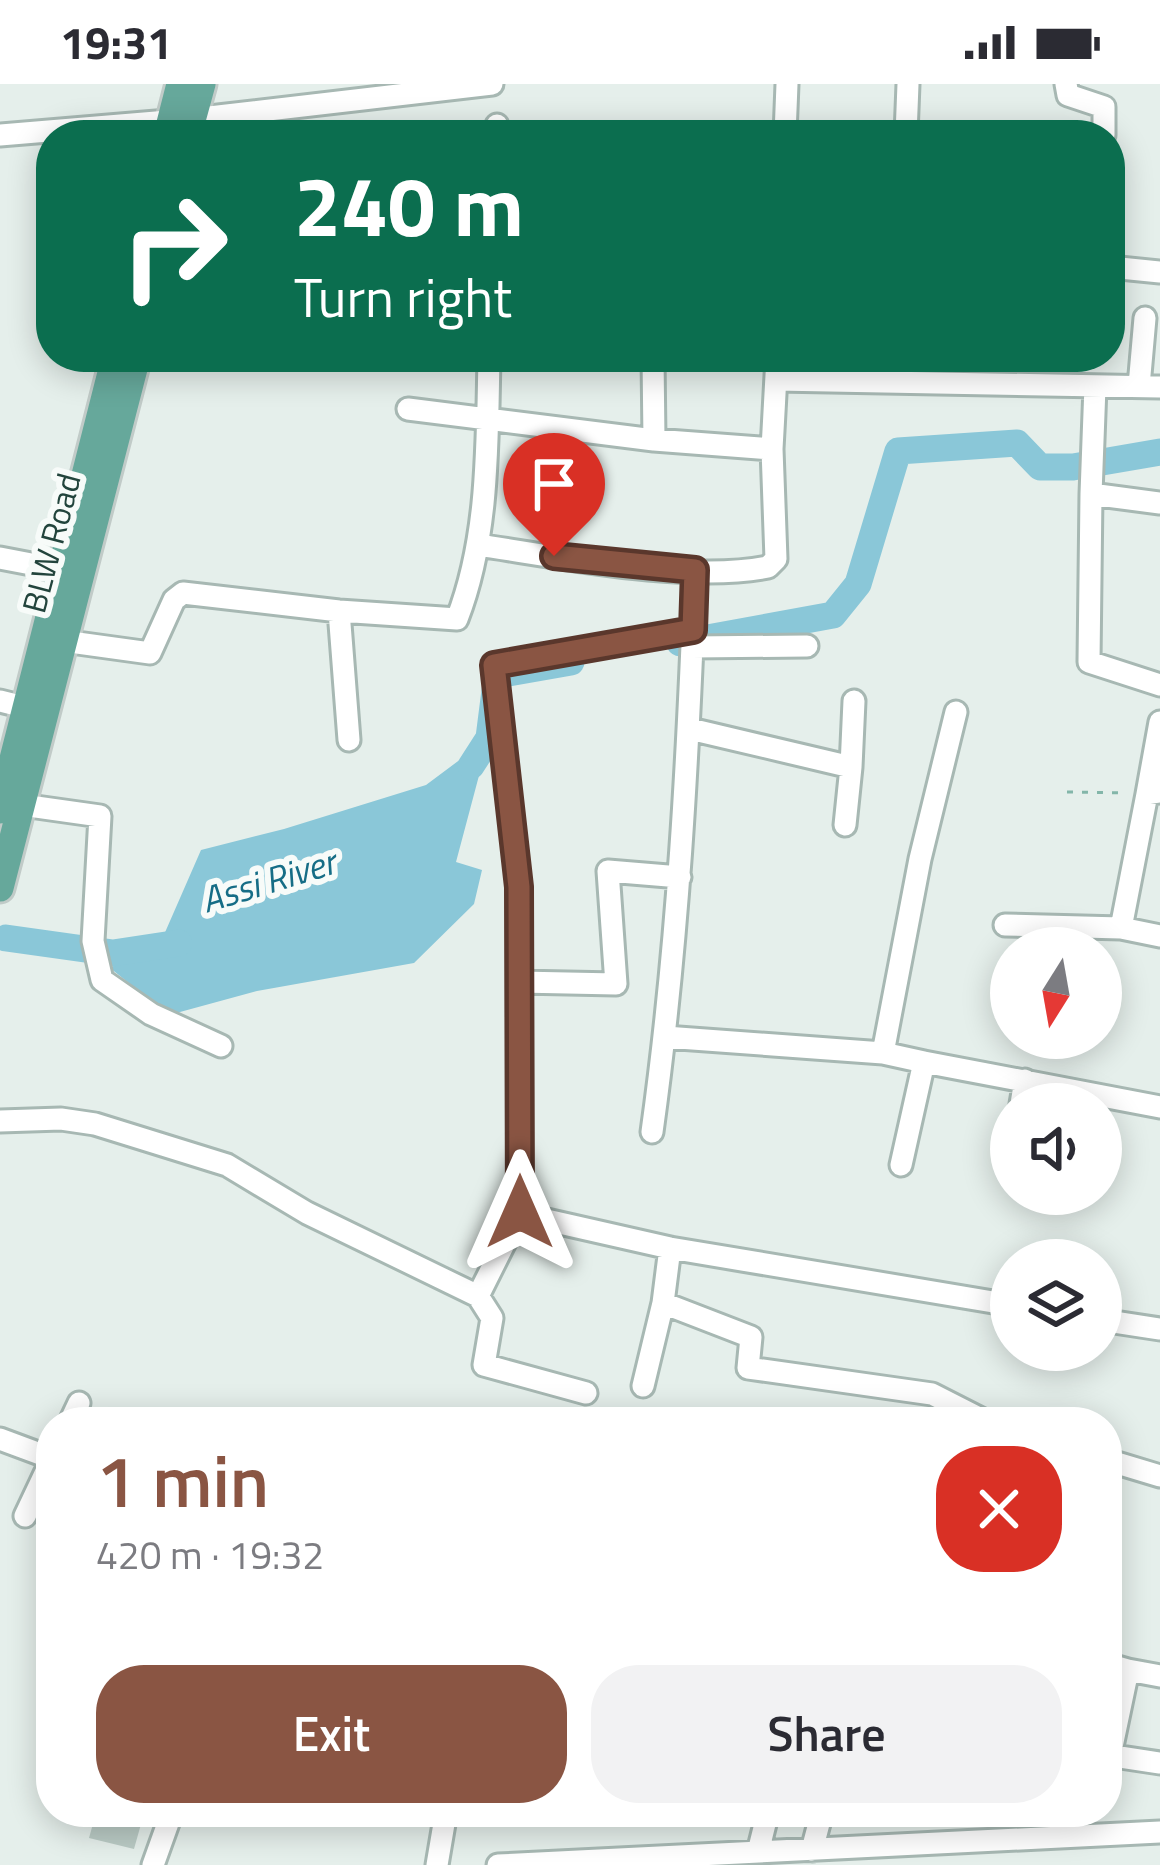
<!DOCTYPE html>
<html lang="en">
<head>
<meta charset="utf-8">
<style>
  :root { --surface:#fff; --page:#f2f2f3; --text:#2b2b33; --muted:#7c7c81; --accent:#8a5543 }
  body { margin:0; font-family:"Titillium Web",sans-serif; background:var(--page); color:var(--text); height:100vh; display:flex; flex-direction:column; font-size:45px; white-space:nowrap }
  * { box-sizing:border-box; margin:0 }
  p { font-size:39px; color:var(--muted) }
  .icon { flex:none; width:66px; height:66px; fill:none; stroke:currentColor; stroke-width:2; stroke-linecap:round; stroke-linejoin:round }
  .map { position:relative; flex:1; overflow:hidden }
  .details { position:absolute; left:36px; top:1323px; width:1086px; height:420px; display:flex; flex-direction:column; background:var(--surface); border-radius:48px; box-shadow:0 6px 30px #0003 }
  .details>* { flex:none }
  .banner { position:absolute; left:36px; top:36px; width:1089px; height:252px; border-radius:48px; box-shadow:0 6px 30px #0003; background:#0b6e4f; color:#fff; overflow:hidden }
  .needle { width:78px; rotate:191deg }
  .buttons { position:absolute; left:990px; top:843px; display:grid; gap:24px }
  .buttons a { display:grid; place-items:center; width:132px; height:132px; border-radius:50%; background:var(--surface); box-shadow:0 6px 30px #0003; font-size:60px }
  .pin { position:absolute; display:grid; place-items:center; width:102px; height:102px; color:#fff; margin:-123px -51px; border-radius:50% 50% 50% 0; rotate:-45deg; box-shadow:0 0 12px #0007 }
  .pin .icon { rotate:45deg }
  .me { position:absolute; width:132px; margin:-66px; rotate:0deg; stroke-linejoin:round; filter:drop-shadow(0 0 9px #0008) }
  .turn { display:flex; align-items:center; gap:42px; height:252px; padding:0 60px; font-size:54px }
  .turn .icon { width:156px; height:156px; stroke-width:2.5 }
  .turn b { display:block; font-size:84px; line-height:102px }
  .round { display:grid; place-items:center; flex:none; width:126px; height:126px; border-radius:48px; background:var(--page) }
  .headline { display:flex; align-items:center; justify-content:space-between; height:204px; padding:0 60px }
  h1 { font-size:72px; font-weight:600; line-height:90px; color:var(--accent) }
  .button { display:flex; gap:24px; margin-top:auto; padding:24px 60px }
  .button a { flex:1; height:138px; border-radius:48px; background:var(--accent); color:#fff; font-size:48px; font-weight:600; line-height:138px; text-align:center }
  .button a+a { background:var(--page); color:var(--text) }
  .status { display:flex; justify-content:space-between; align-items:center; height:84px; padding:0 60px; background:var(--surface); direction:ltr }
  .status svg { height:33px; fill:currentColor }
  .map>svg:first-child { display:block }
</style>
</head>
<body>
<div class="status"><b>19:31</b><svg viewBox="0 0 49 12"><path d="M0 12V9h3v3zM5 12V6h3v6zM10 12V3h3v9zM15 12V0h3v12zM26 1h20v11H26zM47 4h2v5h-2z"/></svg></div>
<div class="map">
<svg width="1160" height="1781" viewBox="0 0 1160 1781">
  <rect width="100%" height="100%" fill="#e5efeb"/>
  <path fill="#8ac7d8" d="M489,654L456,778L482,786L474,820L414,879L257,907L169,931L110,884L163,853L201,766L284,745L426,701Z"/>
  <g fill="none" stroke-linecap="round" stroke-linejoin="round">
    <path stroke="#8ac7d8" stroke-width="27" d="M680,559L833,531L858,500L898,367L1017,359L1040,383H1073L1160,368
      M471,682L489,654L497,591L571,578
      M6,854L113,869L179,859"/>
  </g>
  <path fill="#bacbc5" d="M96,1729L141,1740L134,1765L89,1754Z"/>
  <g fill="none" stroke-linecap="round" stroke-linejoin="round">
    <defs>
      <path id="minor" d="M1066,0L1068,11L1104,23V51
        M0,51L192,35L492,0
        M497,51V41
        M785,51L787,0
        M906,51L908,0
        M1110,183L1160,188
        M653,273L654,356
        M776,296L1160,303
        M1095,302L1091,410L1160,419
        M1139,302L1145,234
        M408,325L654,356L772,365
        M1091,410L1089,578L1160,601
        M478,461C559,473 689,499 768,483L776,475L772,365L777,273
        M0,474L73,488
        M339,527L349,656
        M693,546L494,581L519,803L520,1130L670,1164L1011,1221
        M63,557L150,569L174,516L183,509L339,527L457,535C489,453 487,360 489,273
        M692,563L807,562
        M0,617L40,627
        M690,645L851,683L845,741
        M851,683L854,617
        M1159,708L1147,710L1160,638
        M22,721L100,732L93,857L102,896L151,930L221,962
        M1005,841L1121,844L1160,852
        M1121,844L1147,710
        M519,898L616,900L608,787L680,793
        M665,953L883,969
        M924,978L883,969L920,775L956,628
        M1021,1020L1025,996
        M0,1037L61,1035L95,1040L227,1081L307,1129L478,1212L520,1128
        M652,1048C678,861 688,675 695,486
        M1010,1075L1011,1069
        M901,1081L924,978L1160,1023
        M478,1212L492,1234L484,1281L586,1309
        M663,1219L751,1253L748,1284L932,1310L987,1338
        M1101,1236L1160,1245
        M643,1302L663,1219L670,1164
        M70,1338L79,1319
        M0,1355L51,1374
        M1107,1376L1160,1392
        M25,1432L51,1377
        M1107,1580L1128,1586L1110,1672
        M1128,1586L1160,1592
        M1107,1671L1160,1679
        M812,1766L822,1728
        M758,1768L768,1728
        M153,1781L172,1728
        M437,1781L446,1728
        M498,1781L1160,1748"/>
      <path id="major" d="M167,51L180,0
        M188,51L202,0
        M0,726L115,273
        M0,804L137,273"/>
    </defs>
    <use href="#minor" stroke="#a7b8b3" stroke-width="27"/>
    <use href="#major" stroke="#c1cbc8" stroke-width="33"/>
    <path stroke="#83b6a9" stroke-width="3" stroke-dasharray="6 9" stroke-linecap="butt" d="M1067,708L1127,709"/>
    <use href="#minor" stroke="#fff" stroke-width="21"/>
    <use href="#major" stroke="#66a89b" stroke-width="27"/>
  </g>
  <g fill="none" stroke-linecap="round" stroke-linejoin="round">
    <defs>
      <path id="route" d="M520,1128L519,803L494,581L693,546L695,486L554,472"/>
    </defs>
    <use href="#route" stroke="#5a372c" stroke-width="30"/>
    <use href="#route" stroke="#8a5543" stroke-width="21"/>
  </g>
  <g text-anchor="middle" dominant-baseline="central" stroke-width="12" stroke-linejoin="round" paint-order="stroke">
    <g font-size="33" fill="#22443c" stroke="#f7fbf9">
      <text transform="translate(51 459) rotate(-75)">BLW Road</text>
    </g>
    <g font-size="36" font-style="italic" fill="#166d86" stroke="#f7fbf9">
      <text transform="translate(268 796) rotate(-17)">Assi River</text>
    </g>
  </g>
</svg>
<div class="buttons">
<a><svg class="needle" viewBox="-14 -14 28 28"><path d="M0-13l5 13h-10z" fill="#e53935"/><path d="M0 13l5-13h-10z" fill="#7c7c81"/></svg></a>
<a><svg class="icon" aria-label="sound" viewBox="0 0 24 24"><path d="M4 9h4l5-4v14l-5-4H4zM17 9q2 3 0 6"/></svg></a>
<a><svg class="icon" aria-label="layers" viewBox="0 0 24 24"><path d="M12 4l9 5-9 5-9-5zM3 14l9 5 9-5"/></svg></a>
</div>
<div class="pin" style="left:554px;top:472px;background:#d93025"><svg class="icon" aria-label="arrive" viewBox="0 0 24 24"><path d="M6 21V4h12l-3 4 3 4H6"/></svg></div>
<svg class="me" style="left:520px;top:1128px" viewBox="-20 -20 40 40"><path d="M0-17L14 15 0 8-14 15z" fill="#8a5543" stroke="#fff" stroke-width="4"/></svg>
<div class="banner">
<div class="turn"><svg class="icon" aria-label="right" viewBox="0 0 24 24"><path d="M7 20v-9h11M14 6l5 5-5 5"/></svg><div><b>240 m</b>Turn right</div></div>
</div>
<section class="details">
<div class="headline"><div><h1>1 min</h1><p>420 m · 19:32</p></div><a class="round" style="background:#d93025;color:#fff"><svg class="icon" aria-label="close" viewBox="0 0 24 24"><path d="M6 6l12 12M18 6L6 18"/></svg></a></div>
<div class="button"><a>Exit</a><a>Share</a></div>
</section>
</div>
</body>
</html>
